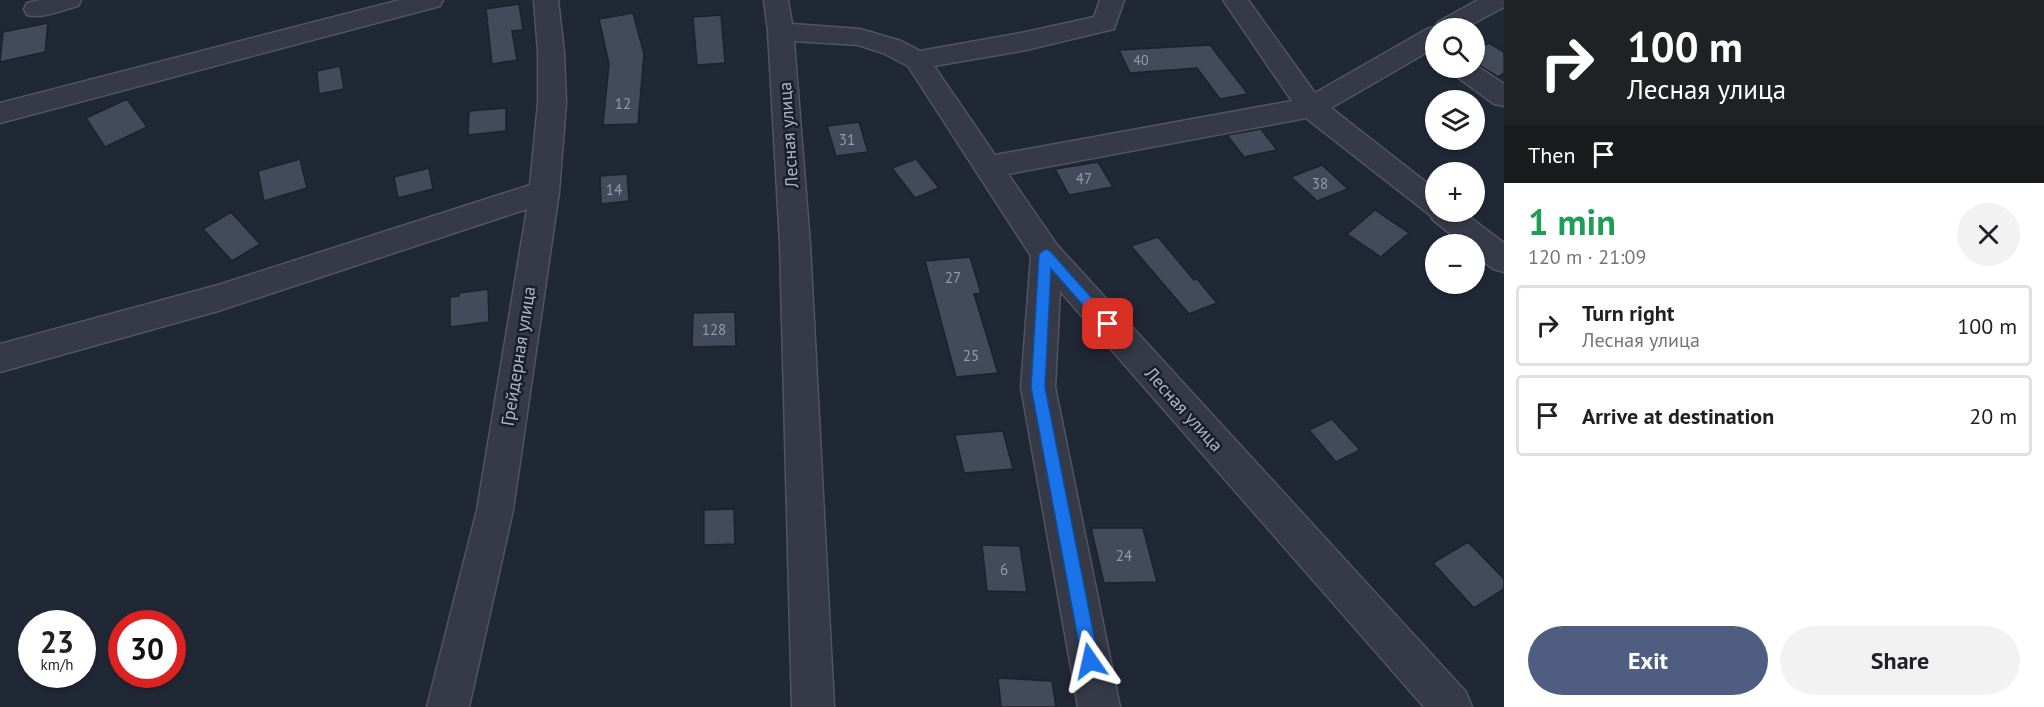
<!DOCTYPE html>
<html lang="en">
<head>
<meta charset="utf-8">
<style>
  :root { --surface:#fff; --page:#f2f2f2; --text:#202124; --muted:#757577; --line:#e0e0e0; --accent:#4e5d80 }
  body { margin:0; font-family:"PT Sans",sans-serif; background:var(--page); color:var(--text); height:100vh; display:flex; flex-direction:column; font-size:22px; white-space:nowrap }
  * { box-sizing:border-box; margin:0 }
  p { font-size:20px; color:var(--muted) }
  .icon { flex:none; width:33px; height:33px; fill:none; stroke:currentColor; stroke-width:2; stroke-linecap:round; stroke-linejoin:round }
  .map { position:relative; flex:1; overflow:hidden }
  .details { display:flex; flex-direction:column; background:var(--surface); width:540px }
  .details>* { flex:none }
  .banner { background:#202124; color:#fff; overflow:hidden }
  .tools { position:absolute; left:1425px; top:18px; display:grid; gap:12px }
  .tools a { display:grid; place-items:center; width:60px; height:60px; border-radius:50%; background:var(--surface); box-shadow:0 2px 4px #0004; font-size:30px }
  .speed { position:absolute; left:18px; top:610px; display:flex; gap:12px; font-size:30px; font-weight:700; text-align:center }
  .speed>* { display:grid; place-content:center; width:78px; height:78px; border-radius:50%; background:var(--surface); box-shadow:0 2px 4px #0004; line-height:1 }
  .speed small { font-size:15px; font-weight:400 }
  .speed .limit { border:9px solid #d22; background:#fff; color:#111 }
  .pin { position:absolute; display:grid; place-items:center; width:51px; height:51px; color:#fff; margin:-26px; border-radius:12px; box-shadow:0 3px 9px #0006 }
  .me { position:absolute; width:66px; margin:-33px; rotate:349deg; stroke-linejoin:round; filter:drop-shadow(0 0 4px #0008) }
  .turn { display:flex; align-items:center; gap:21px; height:126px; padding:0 24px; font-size:27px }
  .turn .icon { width:78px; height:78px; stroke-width:2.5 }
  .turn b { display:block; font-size:42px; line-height:51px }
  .then { display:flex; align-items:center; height:57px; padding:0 24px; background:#0003; gap:12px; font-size:22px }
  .round { display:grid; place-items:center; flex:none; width:63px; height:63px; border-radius:32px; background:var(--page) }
  .headline { display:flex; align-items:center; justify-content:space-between; height:102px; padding:0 24px }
  h1 { font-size:36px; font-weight:800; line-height:45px; color:#1e9e55 }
  .button { display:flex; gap:12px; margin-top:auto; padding:12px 24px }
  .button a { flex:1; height:69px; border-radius:36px; background:var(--accent); color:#fff; font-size:24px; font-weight:800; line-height:69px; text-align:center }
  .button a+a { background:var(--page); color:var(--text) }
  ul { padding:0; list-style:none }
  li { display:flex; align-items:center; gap:18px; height:81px; margin:0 12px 9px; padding:0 12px; border:3px solid var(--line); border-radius:6px }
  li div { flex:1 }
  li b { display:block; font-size:22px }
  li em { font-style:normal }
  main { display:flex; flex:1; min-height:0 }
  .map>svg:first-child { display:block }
</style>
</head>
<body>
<main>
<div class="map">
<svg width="1504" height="707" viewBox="0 0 1504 707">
  <rect width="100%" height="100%" fill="#212835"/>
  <path fill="#434b5a" stroke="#1c222d" stroke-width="1.5" d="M519,4L523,30L512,31L517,60L492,64L486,9Z
    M633,13L644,54L638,124L603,125L609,64L599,19Z
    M721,15L725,63L697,65L693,17Z
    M48,23L45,52L0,62L3,32Z
    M1489,43L1504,52V73L1498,77L1474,62V50Z
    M1210,45L1248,94L1220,99L1197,68L1130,73L1119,50Z
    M340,66L344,89L319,94L317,71Z
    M127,99L147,127L105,147L86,118Z
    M506,108V131L468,135L469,111Z
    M859,122L868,152L836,156L827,126Z
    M1261,129L1277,150L1244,157L1227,135Z
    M300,159L307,188L264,201L258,171Z
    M916,159L939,188L915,198L892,168Z
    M1098,162L1113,187L1069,195L1055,169Z
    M1322,165L1348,189L1317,201L1291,177Z
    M429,168L433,189L398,198L394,177Z
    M627,174L629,201L601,204L600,176Z
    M1375,210L1409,233L1381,257L1347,234Z
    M231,212L260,244L232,261L203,229Z
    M1158,237L1194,280L1197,279L1217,303L1189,314L1131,246Z
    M970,257L981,293L974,294L998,373L956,377L925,261Z
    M488,289L489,322L450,327V297L459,296V293Z
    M735,312L736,346L692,347L693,313Z
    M1332,419L1360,450L1336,462L1309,430Z
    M1003,431L1013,469L964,473L955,435Z
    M734,509L735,544L704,545V510Z
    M1091,528H1143L1157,582L1104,583Z
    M1468,542L1504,579V589L1474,608L1433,563Z
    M982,545L1020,546L1027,592L987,591Z
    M998,678L1052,681L1056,707H1001Z"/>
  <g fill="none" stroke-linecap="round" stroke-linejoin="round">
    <defs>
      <path id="minor" d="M40,0H81L78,6C62,10 43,19 27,15L24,9L27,3Z
        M400,0H443L440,6L0,123V103Z
        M534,0H558L564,52L566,103L559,192L513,510L469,707H427L477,510L527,209L218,311L0,372V344L218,285L530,185L538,103V52Z
        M764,0H788L792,24L860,29L901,41L920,51L1026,32L1094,17L1100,0H1124L1114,29L1026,50L934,66L995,155L1292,101L1223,0H1248L1315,93L1427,29L1435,27L1438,22L1478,0H1504V7L1465,28H1436V47L1331,108L1436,190V212H1463L1504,243V272L1493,269L1474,254V244H1463L1433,220L1430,215L1306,118L1008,174L1057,245L1466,692L1472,707H1424L1060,291L1055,387L1120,707H1078L1021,387L1031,256L908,66L883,53L858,45L794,41L810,244L834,707H792L780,244L768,32Z
        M1474,64L1504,84V106L1494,104L1453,74L1449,68H1474Z"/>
    </defs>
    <use href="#minor" stroke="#4f5561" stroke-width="3"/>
    <use href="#minor" fill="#353a46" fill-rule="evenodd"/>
  </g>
  <path fill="#1a73e8" stroke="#114b97" stroke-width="1.5" d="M1046,249L1050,251L1115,324L1108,330L1103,328L1051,269L1045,387L1099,661L1096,667L1090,670L1085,667L1082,661L1031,387L1039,254Z"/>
  <g text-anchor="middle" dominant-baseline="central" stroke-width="5" stroke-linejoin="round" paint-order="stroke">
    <g font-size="14" fill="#949aa9">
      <text x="1141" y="60">40</text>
    </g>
    <g font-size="15" fill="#949aa9">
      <text x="623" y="103">12</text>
      <text x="847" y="139">31</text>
      <text x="1084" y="178">47</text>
      <text x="1320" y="183">38</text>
      <text x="614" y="189">14</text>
      <text x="953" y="277">27</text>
      <text x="714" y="329">128</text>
      <text x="971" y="355">25</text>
      <text x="1124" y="555">24</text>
      <text x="1004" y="569">6</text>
    </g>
    <g font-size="18" fill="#afb5c3" stroke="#1a202b">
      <text transform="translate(788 135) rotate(-94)">Лесная улица</text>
      <text transform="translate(518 356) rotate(-81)">Грейдерная улица</text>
      <text transform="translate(1184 409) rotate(48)">Лесная улица</text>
    </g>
  </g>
</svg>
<div class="tools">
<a><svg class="icon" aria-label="search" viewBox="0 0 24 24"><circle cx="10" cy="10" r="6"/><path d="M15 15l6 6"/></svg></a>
<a><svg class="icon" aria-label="layers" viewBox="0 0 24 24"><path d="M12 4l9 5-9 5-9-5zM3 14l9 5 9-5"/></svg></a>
<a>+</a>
<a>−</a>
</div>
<div class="speed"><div>23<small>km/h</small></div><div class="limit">30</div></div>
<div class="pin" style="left:1108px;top:324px;background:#d93025"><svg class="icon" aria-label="arrive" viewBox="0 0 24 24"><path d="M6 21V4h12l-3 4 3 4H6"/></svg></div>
<svg class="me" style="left:1090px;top:661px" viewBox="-20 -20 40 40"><path d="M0-17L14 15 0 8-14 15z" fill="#1a73e8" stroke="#fff" stroke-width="4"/></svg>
</div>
<section class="details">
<div class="banner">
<div class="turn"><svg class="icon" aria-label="right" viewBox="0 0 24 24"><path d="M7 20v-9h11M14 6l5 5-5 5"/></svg><div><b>100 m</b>Лесная улица</div></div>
<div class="then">Then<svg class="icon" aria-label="arrive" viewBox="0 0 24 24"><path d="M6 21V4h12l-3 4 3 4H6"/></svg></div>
</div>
<div class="headline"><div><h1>1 min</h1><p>120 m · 21:09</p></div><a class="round"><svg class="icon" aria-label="close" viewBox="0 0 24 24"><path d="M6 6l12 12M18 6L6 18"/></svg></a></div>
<ul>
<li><svg class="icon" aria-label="right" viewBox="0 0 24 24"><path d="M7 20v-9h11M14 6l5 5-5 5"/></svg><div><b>Turn right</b><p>Лесная улица</p></div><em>100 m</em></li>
<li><svg class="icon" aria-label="arrive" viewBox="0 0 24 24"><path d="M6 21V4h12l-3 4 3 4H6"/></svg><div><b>Arrive at destination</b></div><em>20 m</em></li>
</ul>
<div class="button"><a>Exit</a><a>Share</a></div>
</section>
</main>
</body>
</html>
